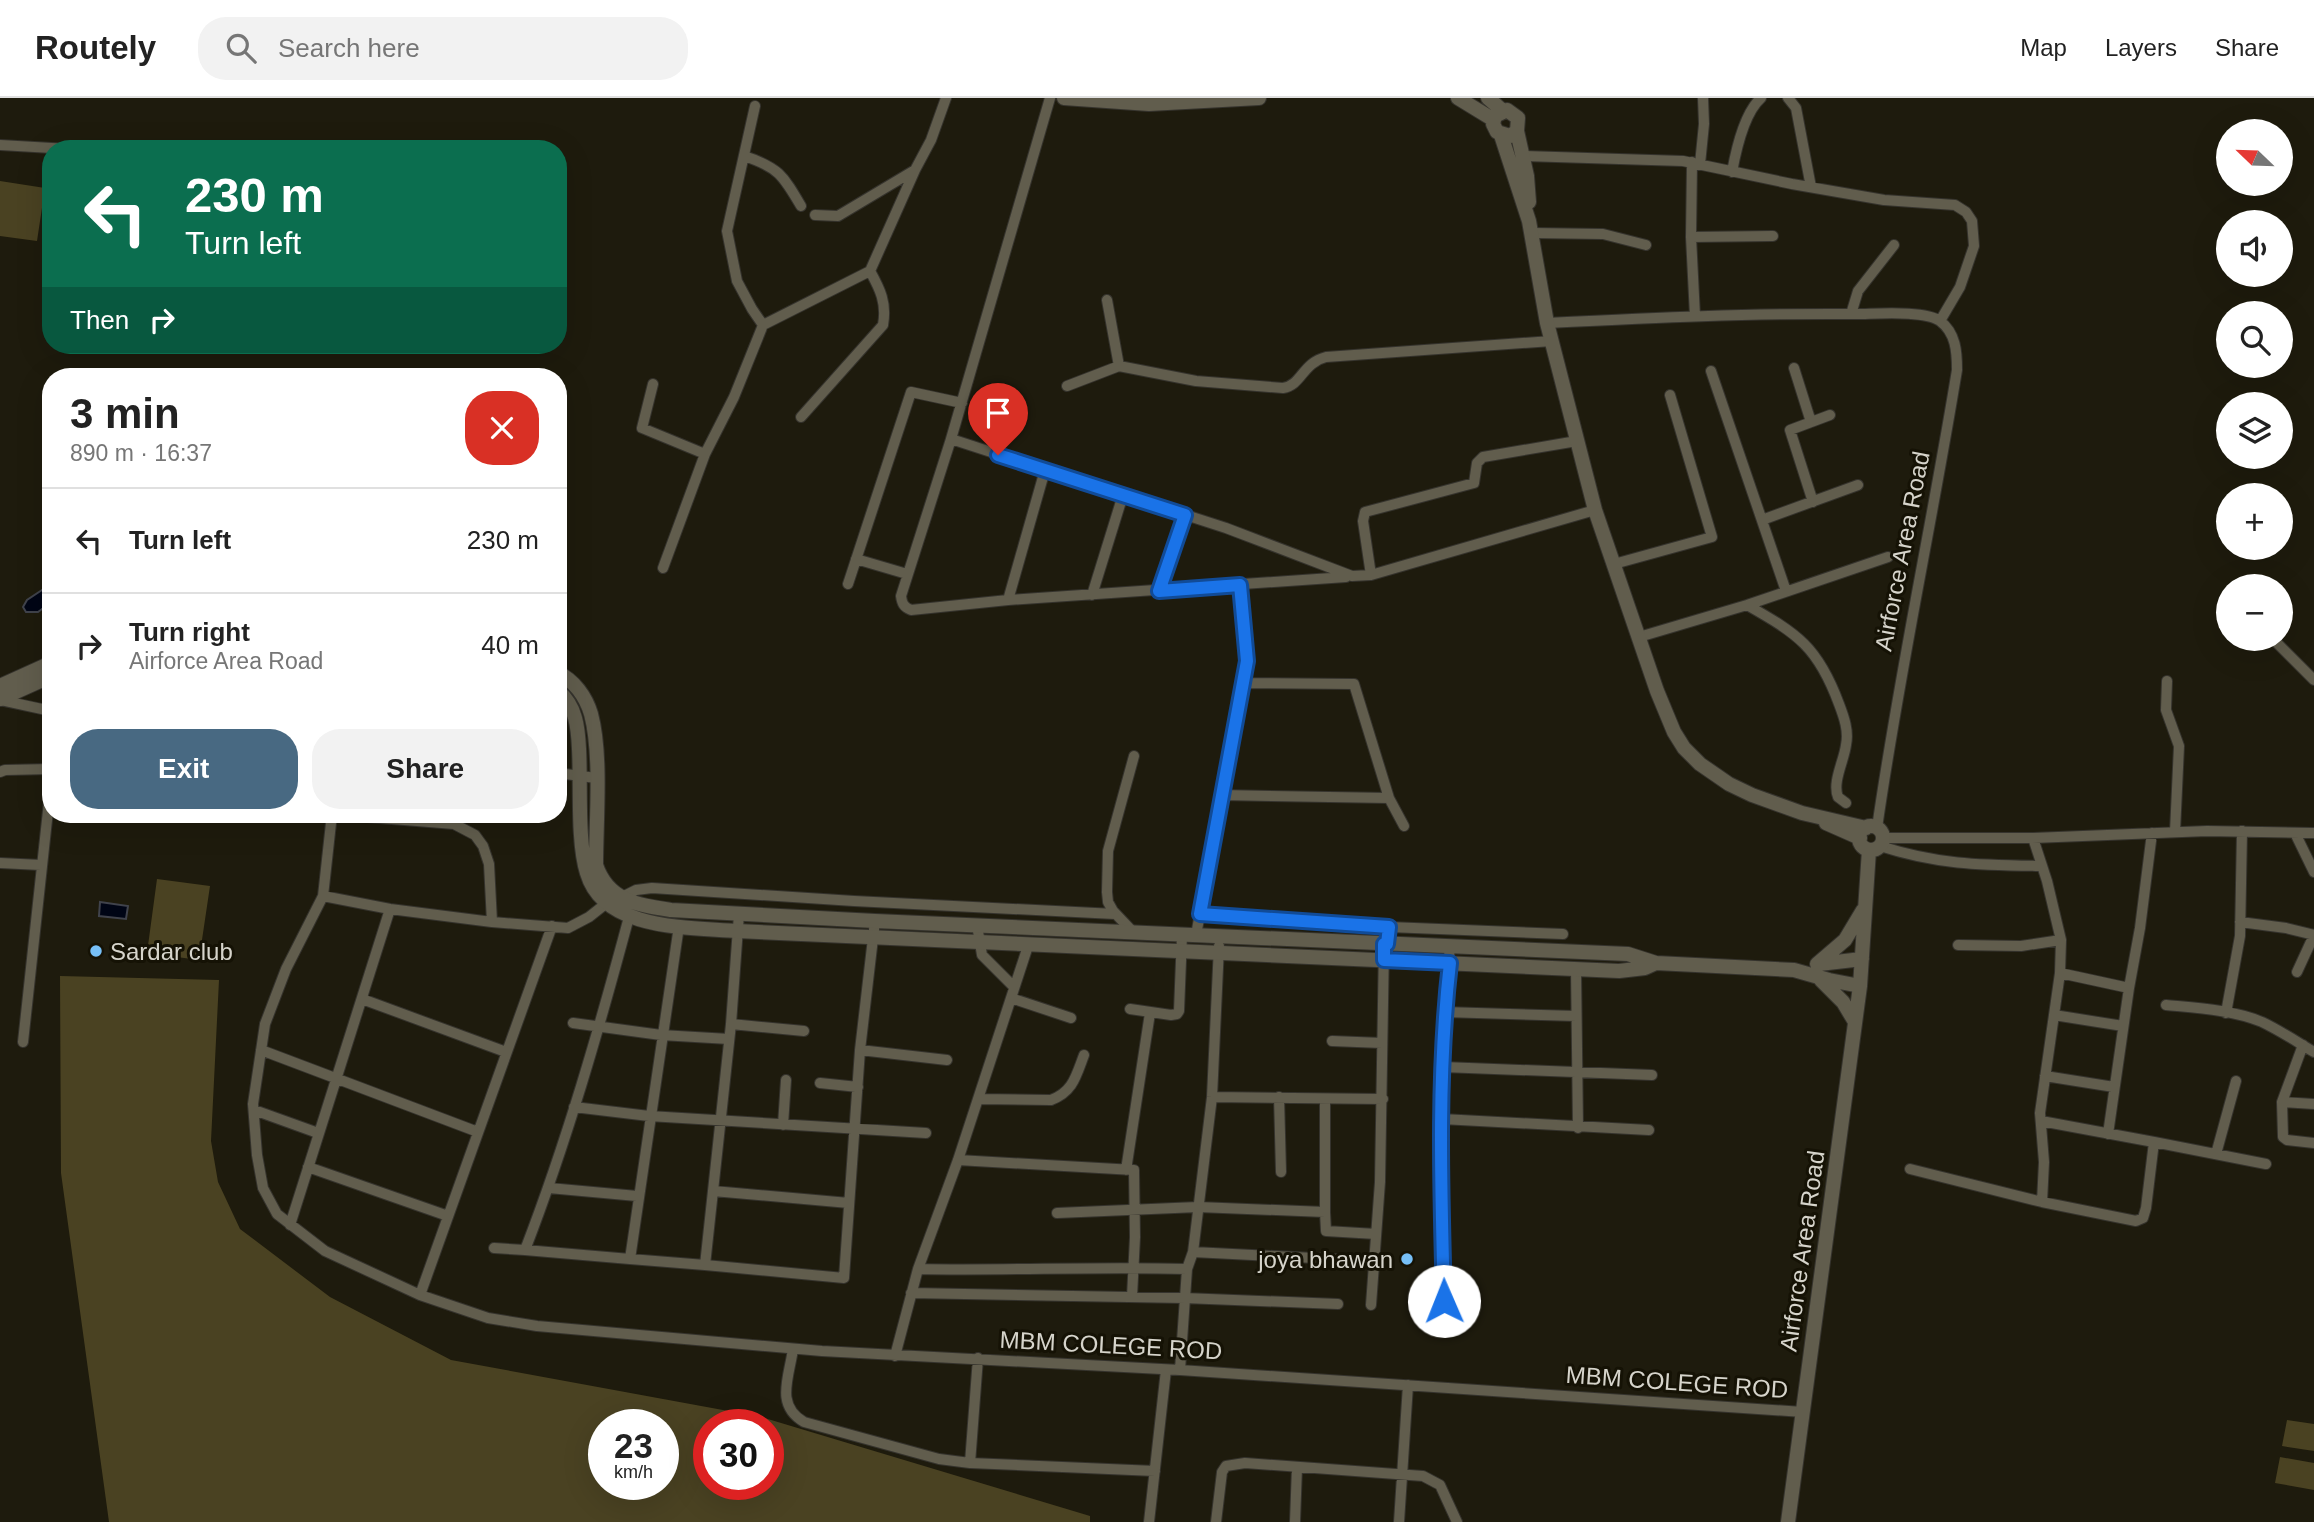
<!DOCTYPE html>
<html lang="en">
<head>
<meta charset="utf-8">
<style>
  :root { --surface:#fff; --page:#f2f2f2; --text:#222; --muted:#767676; --line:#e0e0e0; --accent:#486982 }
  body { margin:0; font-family:Helvetica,sans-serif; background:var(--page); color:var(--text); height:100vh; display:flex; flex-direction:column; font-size:26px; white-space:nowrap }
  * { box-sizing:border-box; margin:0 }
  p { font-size:23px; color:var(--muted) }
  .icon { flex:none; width:38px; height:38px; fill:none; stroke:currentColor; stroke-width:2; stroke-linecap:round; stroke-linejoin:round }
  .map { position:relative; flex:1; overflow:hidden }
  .panel { position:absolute; left:42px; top:270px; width:525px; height:455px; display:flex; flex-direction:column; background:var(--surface); border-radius:28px; box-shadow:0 7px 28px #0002 }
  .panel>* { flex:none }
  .top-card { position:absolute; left:42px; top:42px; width:525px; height:214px; border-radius:28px; box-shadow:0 7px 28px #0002; background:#0b6e4f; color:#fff; overflow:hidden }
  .needle { width:46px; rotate:293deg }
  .buttons { position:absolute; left:2216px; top:21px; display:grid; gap:14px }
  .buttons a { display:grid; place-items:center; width:77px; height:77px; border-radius:50%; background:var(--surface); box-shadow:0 7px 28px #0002; font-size:35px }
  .speed { position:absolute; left:588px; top:1311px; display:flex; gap:14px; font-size:35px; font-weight:700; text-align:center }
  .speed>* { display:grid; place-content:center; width:91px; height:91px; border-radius:50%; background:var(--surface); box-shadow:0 7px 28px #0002; line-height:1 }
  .speed small { font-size:18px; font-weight:400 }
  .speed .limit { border:10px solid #d22; background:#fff; color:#111 }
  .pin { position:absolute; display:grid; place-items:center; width:60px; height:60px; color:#fff; margin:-72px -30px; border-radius:50% 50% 50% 0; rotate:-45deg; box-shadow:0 0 7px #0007 }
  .pin .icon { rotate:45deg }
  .me { position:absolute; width:77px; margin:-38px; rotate:359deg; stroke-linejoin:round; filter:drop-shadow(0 0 5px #0008) }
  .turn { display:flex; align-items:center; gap:24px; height:147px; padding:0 28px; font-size:32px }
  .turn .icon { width:91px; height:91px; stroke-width:2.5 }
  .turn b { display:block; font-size:49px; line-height:60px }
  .then { display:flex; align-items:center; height:66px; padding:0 28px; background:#0003; gap:14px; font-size:26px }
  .round { display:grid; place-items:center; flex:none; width:74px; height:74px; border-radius:28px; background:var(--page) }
  .headline { display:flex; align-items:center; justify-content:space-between; height:119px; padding:0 28px }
  h1 { font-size:42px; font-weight:600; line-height:52px }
  .primary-button { display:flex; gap:14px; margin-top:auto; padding:14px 28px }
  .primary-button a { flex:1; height:80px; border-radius:28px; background:var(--accent); color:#fff; font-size:28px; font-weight:600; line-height:80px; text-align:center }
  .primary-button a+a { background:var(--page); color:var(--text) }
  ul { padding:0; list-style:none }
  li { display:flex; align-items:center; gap:21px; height:105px; padding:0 28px; border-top:2px solid var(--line) }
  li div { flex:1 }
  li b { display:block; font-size:26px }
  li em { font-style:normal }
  header { display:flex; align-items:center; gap:42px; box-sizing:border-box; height:98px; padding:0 35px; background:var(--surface); border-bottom:2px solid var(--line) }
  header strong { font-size:33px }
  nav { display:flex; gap:38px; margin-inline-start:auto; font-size:24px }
  .search { width:490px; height:63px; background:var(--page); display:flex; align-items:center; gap:18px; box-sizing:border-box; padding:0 24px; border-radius:28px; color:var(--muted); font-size:26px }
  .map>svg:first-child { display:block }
</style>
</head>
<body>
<header>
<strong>Routely</strong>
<div class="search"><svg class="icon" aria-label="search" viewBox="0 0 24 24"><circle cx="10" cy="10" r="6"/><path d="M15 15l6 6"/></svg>Search here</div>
<nav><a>Map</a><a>Layers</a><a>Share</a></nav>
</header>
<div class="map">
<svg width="2314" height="1424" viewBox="0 0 2314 1424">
  <rect width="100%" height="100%" fill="#1e1b0d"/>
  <path fill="#4a4222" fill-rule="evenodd" d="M0,83L45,90L37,143L0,138Z
    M157,781L210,788L199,862L147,855Z
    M60,878L219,882L211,1043L218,1084L240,1131L330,1199L451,1262L761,1319L1090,1418V1424H109L61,1075ZM604,1326H663V1386H604ZM709,1326H768V1386H709Z
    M2287,1322L2314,1326V1353L2282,1348Z
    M2280,1359L2314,1365V1392L2275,1385Z"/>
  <path fill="#000515" stroke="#40434c" stroke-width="2" d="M42,492L51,494L50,505L38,514H26L23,509L27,502Z
    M100,804L128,808L126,821L99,818Z"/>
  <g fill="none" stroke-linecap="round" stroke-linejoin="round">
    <defs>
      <path id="minor" d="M1050,0L951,341L1226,430L1352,478L1371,477L1595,412
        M1788,0L1796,10L1811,89
        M0,47L69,51
        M744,58C778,69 783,77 801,108
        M1523,58L1683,63L1792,86L1884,102L1955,107L1966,114L1972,123L1974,148L1960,189L1940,223
        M1692,64L1691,139L1695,218
        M1700,66L1704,26L1703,0
        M1732,74C1736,52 1744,15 1761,0
        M815,117L838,118L915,72
        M1532,135L1603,136L1646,147
        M1691,139L1773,138
        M1107,202L1119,268
        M1851,216L1858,193L1894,147
        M1547,225C1650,220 1753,215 1856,216C1876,216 1924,212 1940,223C1956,235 1957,254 1957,272C1932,425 1899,576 1877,730
        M763,227L870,173
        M1794,270L1811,324
        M1711,273L1786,493
        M653,286L642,330L705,356
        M1067,288L1119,268L1196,283L1283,290C1302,287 1302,265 1326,259L1552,243
        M801,319L883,227C887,205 880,191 870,173L915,72L931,42L946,0
        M951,341L901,498C902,506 904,509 911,512L1008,502L1346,479
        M1813,404L1790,332L1830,317
        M1762,422L1858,387
        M856,461L907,476
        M1614,466L1712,439L1670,297
        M663,470L705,356L734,299L763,227L752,211L737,183L727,133L755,8
        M1371,477L1363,423L1365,414L1474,385L1477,365L1483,359L1577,343
        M848,486L911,294L962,305
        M1159,493L1185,417
        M1092,497L1123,397
        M1008,502L1045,372
        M1747,507C1798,536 1818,549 1839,606C1844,619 1849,633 1846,647C1844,663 1832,684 1838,699L1846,705
        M1639,539L1747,507L1888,459
        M2273,541L2314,582
        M2167,583L2166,612L2179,648L2175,734
        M1242,585L1354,586L1389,700L1404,728
        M0,602L51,613
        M0,674L5,672L51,671
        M558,675L596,680
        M1220,697L1389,700
        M330,716L454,726L475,737L483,748L489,766L492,824
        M332,716L323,798L286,871L265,926L253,1006L257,1057L263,1090L277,1116L325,1153L420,1197L488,1220L537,1228L822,1253L1180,1272L1803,1314
        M2295,735L2314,774
        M1883,740H2033L2207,733L2314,735
        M2033,740L2047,783L2061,842L2060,875L2040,1015L2044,1064L2042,1104
        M1880,748C1939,767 1981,767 2042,768
        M0,765L41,767
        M323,798L390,811L492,824L568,830L589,819L613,800
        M622,799L636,792L652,790L854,803L1115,816
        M739,816L731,926L705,1167L844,1180L860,952L875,823
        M1200,816L1389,829L1563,836
        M629,819C599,931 567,1043 525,1152L630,1161L679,828
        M2240,824L2286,830L2314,837
        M977,827L982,857L1014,889
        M1133,834L1113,813L1108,804L1107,794L1108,753L1134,658
        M1196,837L1247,563L1240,487
        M1958,847L2021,848L2061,842
        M1576,871L1578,1030
        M2297,874L2314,837
        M2060,875L2129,890L2108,1036
        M2129,890L2140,830L2152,735
        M1011,900L1071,920
        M362,901L506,954
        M2166,907C2197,910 2233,912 2262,924C2281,933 2297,944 2314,954
        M1130,911L1171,917L1177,916L1179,913L1182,837
        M1444,914L1576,918
        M2226,915L2240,838L2242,733
        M2054,917L2123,928
        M573,925L661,937L729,941
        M731,926L804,933
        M1332,943L1382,945
        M23,944L51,685
        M2303,947L2282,1004L2283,1039L2287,1042L2314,1045
        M261,952L478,1034
        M860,952L947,962
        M1443,969L1652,977
        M2045,978L2114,989
        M820,985L858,989
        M1212,999L1383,1001
        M1279,999L1281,1074
        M978,1001L1051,1002C1073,994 1076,978 1084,957
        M2282,1004L2314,1006
        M574,1009L649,1018L926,1035
        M254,1012L318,1035
        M1442,1021L1649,1032
        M783,1027L786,982
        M2154,1044L2266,1066
        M2216,1056L2236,983
        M958,1062L1134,1072L1135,1139L1132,1199
        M308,1069L448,1118
        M1910,1071L2042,1104L2136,1123L2143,1120L2146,1110L2154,1044L2041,1023
        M1126,1072L1150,915
        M549,1090L637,1098
        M713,1093L849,1105
        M1325,1114L1326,1133L1376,1136
        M1057,1115L1198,1109L1325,1114V1001
        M290,1127L390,811
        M494,1150L525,1152
        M1193,1154L1373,1163
        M630,1161L705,1167
        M918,1171C1008,1173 1097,1168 1187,1171
        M911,1195L1184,1200L1338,1206
        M420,1197L552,828
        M1444,1203L1441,1076L1444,914L1450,848
        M1371,1207L1380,1084L1384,846
        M793,1251C789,1280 775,1307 804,1324L939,1361L970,1365L1155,1373
        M895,1258L918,1171L958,1062L1029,845
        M1180,1272L1187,1171L1193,1154L1212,999L1219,848
        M970,1365L978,1260
        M1149,1424L1166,1272
        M1216,1424L1222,1374L1226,1368L1245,1365L1423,1378L1440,1387L1457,1424
        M1295,1424L1297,1369
        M1399,1424L1408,1287"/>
      <path id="tertiary" d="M1064,0L1149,6L1259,0
        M1458,0L1494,22
        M1488,0L1503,13
        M1517,33L1510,38L1497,34L1493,26L1495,18L1507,12L1518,20L1517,33L1527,78L1529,104
        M1501,37L1529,123L1547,225L1595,412L1657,593L1674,634L1684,650L1700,666L1729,686L1752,697L1802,715L1866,730
        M558,575C574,582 586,599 591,616C602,657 596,723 596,767C608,803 638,807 671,812L875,823L1628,856L1656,865L1794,872L1829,882L1860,888
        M0,588L51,565
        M558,593C576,608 578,629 579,651C581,686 577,744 587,775C604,833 689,829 737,833L1619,873L1645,870L1656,865
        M0,601L51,578
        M1826,725L1860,740
        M1859 740a12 12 0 1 1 24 0a12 12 0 1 1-24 0Z
        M1817,866L1845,842L1863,812
        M1819,866L1862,861
        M1821,882L1843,904L1855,924
        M1788,1424L1860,888L1869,752"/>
    </defs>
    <use href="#minor" stroke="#35332d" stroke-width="12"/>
    <use href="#tertiary" stroke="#35332d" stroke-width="16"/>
    <use href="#minor" stroke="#615d4d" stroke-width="10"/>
    <use href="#tertiary" stroke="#615d4d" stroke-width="14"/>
  </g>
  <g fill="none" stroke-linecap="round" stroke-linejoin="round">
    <defs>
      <path id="route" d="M998,357L1185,417L1159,493L1240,487L1247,563L1200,816L1389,829L1387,846H1384V862L1450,865C1437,977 1441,1091 1444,1203"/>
    </defs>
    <use href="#route" stroke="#114b97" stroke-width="18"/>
    <use href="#route" stroke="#1a73e8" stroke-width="12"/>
  </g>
  <g fill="#77c0f7" stroke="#151205" stroke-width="2.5">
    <circle cx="96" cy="853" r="7"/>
    <circle cx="1407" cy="1161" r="7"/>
  </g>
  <g text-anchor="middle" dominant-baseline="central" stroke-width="6" stroke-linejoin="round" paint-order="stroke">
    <g font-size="24" fill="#d6d4cb" stroke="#151205">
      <text transform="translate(1902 453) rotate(-79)">Airforce Area Road</text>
      <text transform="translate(1802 1153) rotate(-82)">Airforce Area Road</text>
      <text transform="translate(1111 1247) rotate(3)">MBM COLEGE ROD</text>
      <text transform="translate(1677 1284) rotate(4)">MBM COLEGE ROD</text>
    </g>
    <g font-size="24" fill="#d6d4cb" stroke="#151205" text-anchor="start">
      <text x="110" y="853">Sardar club</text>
      <text x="1393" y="1161" text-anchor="end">joya bhawan</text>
    </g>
  </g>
</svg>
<div class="buttons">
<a><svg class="needle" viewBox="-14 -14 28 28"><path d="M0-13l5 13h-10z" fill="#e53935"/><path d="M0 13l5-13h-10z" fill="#767676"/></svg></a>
<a><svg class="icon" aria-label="sound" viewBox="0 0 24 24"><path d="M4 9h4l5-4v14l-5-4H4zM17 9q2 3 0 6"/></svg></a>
<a><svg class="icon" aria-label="search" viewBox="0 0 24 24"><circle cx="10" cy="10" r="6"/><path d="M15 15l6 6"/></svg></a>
<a><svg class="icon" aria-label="layers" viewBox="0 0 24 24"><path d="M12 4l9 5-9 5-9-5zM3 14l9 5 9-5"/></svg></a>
<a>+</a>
<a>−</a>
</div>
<div class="speed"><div>23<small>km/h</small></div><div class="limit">30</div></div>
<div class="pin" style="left:998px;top:357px;background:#d93025"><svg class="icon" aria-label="arrive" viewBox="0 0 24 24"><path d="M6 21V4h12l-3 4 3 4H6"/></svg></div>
<svg class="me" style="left:1444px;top:1203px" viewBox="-20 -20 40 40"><circle r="19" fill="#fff"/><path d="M0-13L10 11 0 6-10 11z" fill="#1a73e8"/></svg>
<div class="top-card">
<div class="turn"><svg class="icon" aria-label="left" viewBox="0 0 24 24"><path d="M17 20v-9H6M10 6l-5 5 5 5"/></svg><div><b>230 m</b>Turn left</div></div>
<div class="then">Then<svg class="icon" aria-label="right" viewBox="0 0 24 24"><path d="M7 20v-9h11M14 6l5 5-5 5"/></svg></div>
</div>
<section class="panel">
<div class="headline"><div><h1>3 min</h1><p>890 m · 16:37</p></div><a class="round" style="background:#d93025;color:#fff"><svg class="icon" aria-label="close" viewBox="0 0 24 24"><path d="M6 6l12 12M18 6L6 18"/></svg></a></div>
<ul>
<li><svg class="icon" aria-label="left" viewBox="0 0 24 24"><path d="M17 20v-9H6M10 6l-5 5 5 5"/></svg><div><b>Turn left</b></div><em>230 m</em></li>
<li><svg class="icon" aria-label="right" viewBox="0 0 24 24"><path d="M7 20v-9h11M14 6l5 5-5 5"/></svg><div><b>Turn right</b><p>Airforce Area Road</p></div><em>40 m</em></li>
</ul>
<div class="primary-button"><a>Exit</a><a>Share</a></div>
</section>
</div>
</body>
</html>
